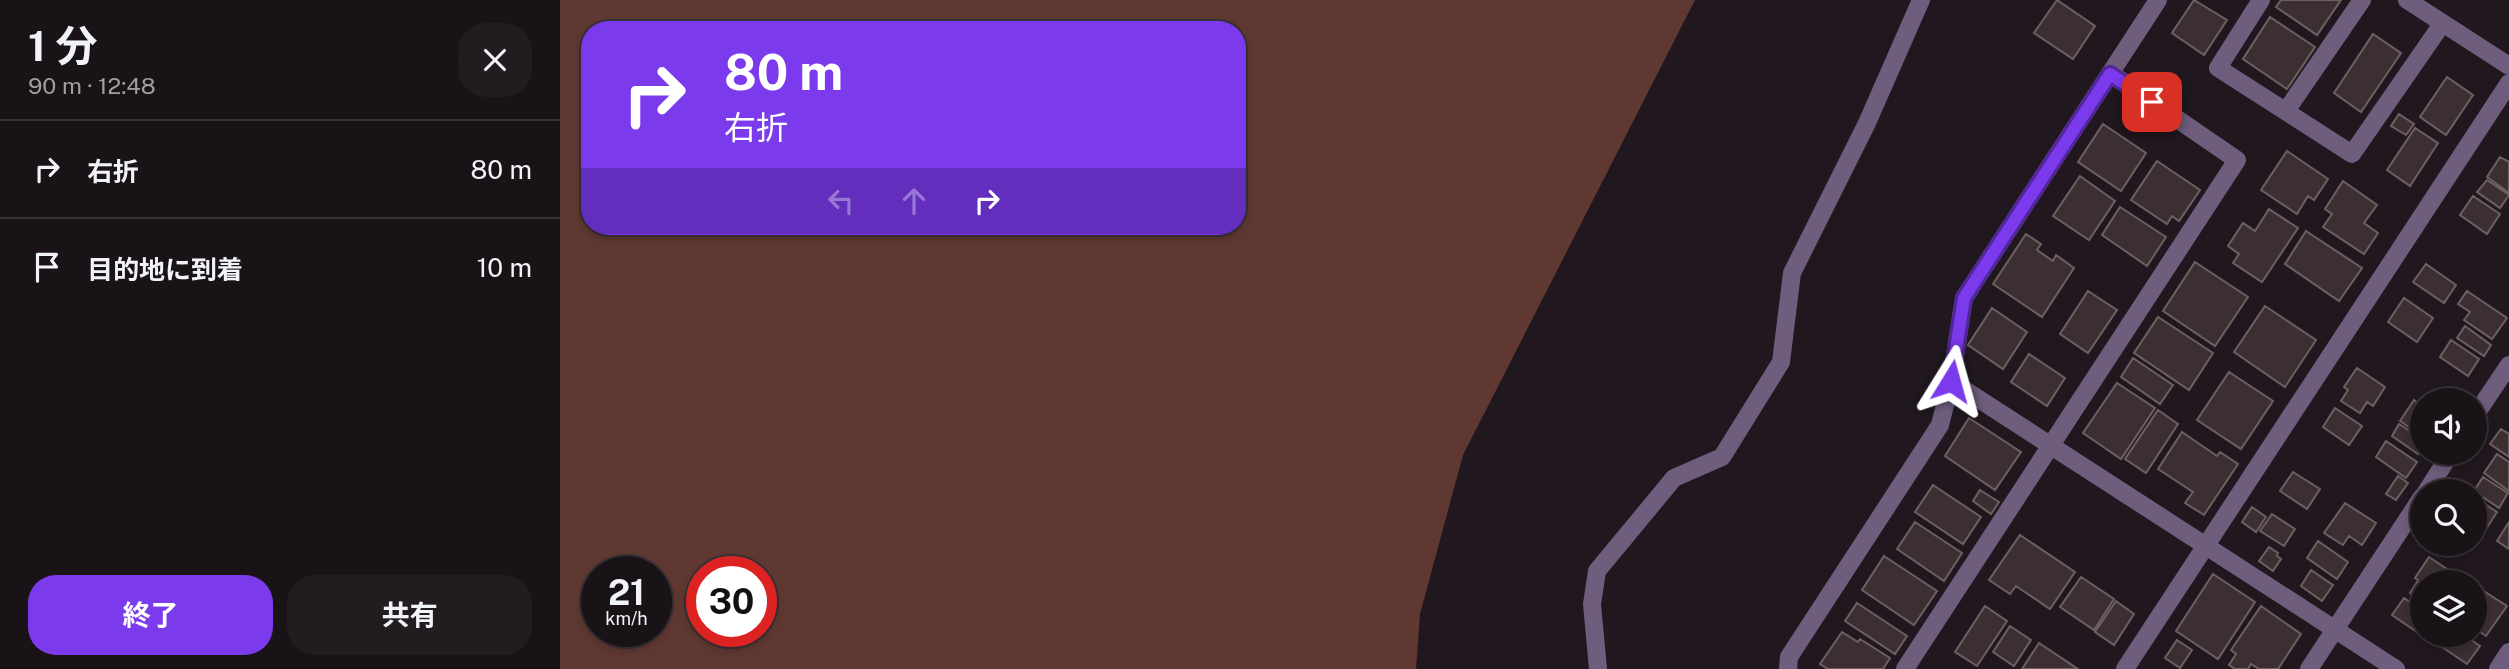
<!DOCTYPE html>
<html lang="ja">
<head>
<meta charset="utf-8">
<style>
  :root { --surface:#191217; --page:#221b20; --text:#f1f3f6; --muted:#9f9ea1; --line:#373236; --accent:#7c3aed }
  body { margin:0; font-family:"Public Sans","Noto Sans JP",sans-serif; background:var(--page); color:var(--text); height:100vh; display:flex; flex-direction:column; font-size:26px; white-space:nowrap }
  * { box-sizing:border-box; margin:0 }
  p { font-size:23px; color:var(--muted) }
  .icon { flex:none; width:38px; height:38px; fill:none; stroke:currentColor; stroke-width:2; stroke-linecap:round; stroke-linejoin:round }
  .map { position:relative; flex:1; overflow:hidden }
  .drawer { display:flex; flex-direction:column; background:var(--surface); width:560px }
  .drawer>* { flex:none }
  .hud { position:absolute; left:21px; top:21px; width:665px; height:214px; border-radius:28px; box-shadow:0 4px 10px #0003,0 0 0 2px var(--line); background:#7c3aed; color:#fff; overflow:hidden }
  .fabs { position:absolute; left:1850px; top:388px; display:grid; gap:14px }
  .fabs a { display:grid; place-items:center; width:77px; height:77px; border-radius:50%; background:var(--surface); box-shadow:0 4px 10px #0003,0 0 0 2px var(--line); font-size:35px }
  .speed { position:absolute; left:21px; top:556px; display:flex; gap:14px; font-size:35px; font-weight:700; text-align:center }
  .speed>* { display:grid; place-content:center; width:91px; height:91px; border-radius:50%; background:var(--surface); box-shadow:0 4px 10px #0003,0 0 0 2px var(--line); line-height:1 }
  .speed small { font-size:18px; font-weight:400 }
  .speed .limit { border:10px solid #d22; background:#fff; color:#111 }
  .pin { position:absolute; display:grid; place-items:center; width:60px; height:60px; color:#fff; margin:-30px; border-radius:14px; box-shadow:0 4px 10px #0006 }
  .me { position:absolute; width:77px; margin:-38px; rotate:8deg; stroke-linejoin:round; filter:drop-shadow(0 0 5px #0008) }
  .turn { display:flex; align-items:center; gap:24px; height:147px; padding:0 28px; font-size:32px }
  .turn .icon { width:91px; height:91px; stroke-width:2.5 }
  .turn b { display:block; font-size:49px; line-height:60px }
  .lanes { display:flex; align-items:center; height:66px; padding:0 28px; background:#0003; justify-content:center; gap:35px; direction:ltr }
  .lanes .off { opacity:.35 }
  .round { display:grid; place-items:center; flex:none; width:74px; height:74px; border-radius:28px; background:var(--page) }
  .summary { display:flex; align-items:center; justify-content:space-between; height:119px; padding:0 28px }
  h1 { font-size:42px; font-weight:700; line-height:52px }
  .primary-button { display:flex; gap:14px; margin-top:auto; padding:14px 28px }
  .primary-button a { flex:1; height:80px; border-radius:28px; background:var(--accent); color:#fff; font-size:28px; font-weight:700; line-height:80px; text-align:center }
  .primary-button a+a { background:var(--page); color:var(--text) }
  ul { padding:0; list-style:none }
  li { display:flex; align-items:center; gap:21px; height:98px; padding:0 28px; border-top:2px solid var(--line) }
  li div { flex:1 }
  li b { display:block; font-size:26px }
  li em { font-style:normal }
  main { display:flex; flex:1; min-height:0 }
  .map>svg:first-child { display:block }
</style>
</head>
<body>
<main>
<section class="drawer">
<div class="summary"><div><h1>1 分</h1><p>90 m · 12:48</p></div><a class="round"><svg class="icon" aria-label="close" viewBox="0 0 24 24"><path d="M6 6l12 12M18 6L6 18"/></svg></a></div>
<ul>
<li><svg class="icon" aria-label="right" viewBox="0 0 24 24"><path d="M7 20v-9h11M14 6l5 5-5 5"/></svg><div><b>右折</b></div><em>80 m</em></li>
<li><svg class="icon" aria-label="arrive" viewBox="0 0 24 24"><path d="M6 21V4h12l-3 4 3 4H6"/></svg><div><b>目的地に到着</b></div><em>10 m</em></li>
</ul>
<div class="primary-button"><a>終了</a><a>共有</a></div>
</section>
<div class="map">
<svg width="1949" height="669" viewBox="0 0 1949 669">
  <rect width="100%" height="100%" fill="#21181f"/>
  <path fill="#603832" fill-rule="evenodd" d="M0,0H1135L903,455L860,614L856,669H0ZM30,30H677V226H30ZM37,572H96V632H37ZM142,572H201V632H142Z"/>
  <path fill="#3c2f32" stroke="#6d5f62" stroke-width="2" d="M1497,0L1535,26L1513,59L1474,33Z
    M1634,0L1667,20L1644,55L1612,33Z
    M1721,0H1781L1757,35L1716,7Z
    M1710,17L1755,47L1727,89L1683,59Z
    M1813,34L1841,53L1801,112L1774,93Z
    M1887,77L1913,95L1886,135L1860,117Z
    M1839,114L1854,124L1846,135L1831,126Z
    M1543,124L1586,153L1561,191L1518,162Z
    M1855,128L1878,143L1850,186L1827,170Z
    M1727,151L1768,179L1754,200L1748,196L1737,214L1701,190Z
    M1940,157L1949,162V193L1927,177Z
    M1597,161L1640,190L1619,221L1612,216L1607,224L1571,200Z
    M1520,176L1555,201L1529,240L1493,216Z
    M1927,180L1949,195L1940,208L1917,192Z
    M1783,181L1817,205L1804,223L1818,233L1804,254L1763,227L1772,214L1765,209Z
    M1913,196L1940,214L1927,234L1900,215Z
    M1560,207L1606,237L1587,266L1542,235Z
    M1709,209L1738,228L1702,282L1673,263L1679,254L1668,246L1683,223L1695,231Z
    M1746,231L1802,268L1779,301L1725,264Z
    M1466,234L1481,244L1477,250L1493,261L1496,255L1514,268L1482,317L1433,284Z
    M1635,262L1688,297L1655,346L1603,311Z
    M1866,264L1896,285L1884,303L1853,282Z
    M1528,291L1557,310L1528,353L1500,334Z
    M1907,291L1947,318L1932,339L1904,320L1910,312L1898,304Z
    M1844,298L1873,318L1857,342L1828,322Z
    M1705,306L1756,340L1725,387L1674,352Z
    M1432,308L1467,332L1443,369L1408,345Z
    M1598,317L1653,353L1629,390L1574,353Z
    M1905,326L1931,345L1924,356L1897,338Z
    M1891,340L1919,359L1908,376L1880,357Z
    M1469,354L1505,378L1487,406L1451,382Z
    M1573,358L1613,385L1600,404L1561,377Z
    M1797,368L1825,387L1813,406L1807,402L1800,413L1781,401L1788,390L1784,387Z
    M1669,372L1713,401L1681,449L1637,420Z
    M1557,383L1595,408L1561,459L1523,433Z
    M1854,400L1862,406V436L1840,421Z
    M1775,408L1802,426L1789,445L1763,427Z
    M1598,410L1618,424L1586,473L1565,459Z
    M1409,418L1461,452L1435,490L1385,456Z
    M1839,424L1862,439V448L1858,454L1832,436Z
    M1941,429L1949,434V457L1930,444Z
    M1622,432L1657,456L1660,452L1678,464L1644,515L1625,503L1633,492L1598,469Z
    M1826,441L1857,462L1846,478L1816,457Z
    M1937,454L1949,462V491L1924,473Z
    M1733,472L1760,489L1747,509L1720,491Z
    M1838,476L1848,483L1836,500L1826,494Z
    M1923,477L1948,493L1939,508L1914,491Z
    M1373,485L1421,517L1403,544L1355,512Z
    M1420,490L1439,502L1431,514L1413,501Z
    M1914,497L1937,512L1924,532L1914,525Z
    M1785,503L1816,523L1802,545L1789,536L1783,545L1764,533Z
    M1692,507L1706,517L1696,532L1682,522Z
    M1712,514L1735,529L1724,546L1700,531Z
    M1355,522L1402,553L1384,581L1337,549Z
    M1949,522V549L1937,541Z
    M1460,535L1515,572L1490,609L1456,586L1450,594L1429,580Z
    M1758,541L1788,562L1777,579L1747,558Z
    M1709,547L1718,553L1717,556L1721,559L1713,571L1699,561Z
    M1324,556L1377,591L1354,625L1302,590Z
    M1869,557L1899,577L1895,583H1862L1855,578Z
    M1751,570L1773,585L1762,601L1741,586Z
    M1653,574L1695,602L1658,659L1616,631Z
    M1521,577L1554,599L1534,630L1500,607Z
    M1857,582L1862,585V601L1850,593Z
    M1919,588L1947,606L1926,636L1914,628V594Z
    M1844,598L1862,610V624L1857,632L1832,615Z
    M1556,601L1574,614L1554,645L1535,632Z
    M1297,603L1347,636L1335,654L1285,621Z
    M1425,606L1447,621L1417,666L1395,652Z
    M1701,606L1741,634L1718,669H1699L1691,664L1688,669H1675L1669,665L1676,654L1671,650Z
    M1450,626L1471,640L1454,666L1433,652Z
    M1282,632L1298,642L1300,639L1330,658L1323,669H1268L1260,664Z
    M1889,635H1904L1920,646L1907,664L1882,647Z
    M1617,640L1632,650L1620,668L1605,658Z
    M1479,643L1518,669H1462Z"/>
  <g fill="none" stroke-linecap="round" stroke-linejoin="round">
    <path stroke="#6e5d7d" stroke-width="18" d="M1701,0L1658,68L1792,154L1882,24
      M1847,0L1949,66
      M1726,111L1802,0
      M1391,381L1836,669
      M1914,417L1949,365
      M1866,492L1891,453
      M1038,669L1032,604L1037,571L1114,478L1162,457L1221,362L1232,273L1307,123L1361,0
      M1228,669L1229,657L1380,425L1391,381L1404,298L1598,0
      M1345,669L1677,160L1550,73
      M1565,669L1949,83
      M1749,669L1862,497
      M1938,669L1949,652"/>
  </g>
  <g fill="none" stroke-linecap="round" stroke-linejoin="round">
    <defs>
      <path id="route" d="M1391,381L1404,298L1550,74L1592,102"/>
    </defs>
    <use href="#route" stroke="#51269a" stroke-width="18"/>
    <use href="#route" stroke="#7c3aed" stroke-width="12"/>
  </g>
</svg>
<div class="fabs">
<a><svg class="icon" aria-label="sound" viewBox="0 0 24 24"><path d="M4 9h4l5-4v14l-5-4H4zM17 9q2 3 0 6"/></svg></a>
<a><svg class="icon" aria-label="search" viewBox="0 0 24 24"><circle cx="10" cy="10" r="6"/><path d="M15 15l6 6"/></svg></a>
<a><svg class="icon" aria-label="layers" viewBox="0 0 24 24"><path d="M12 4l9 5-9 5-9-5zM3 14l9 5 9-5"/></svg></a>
</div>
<div class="speed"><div>21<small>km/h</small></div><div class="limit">30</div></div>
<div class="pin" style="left:1592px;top:102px;background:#d93025"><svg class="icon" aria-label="arrive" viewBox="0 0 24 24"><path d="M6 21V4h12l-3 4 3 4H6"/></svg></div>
<svg class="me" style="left:1391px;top:381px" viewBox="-20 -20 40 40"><path d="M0-17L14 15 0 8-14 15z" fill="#7c3aed" stroke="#fff" stroke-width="4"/></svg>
<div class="hud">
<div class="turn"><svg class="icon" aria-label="right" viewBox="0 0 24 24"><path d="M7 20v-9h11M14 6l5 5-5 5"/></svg><div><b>80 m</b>右折</div></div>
<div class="lanes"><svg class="icon off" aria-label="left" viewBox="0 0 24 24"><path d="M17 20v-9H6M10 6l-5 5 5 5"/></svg><svg class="icon off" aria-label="ahead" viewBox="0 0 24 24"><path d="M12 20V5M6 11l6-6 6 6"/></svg><svg class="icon" aria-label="right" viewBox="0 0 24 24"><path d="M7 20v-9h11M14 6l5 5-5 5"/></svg></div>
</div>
</div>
</main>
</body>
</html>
